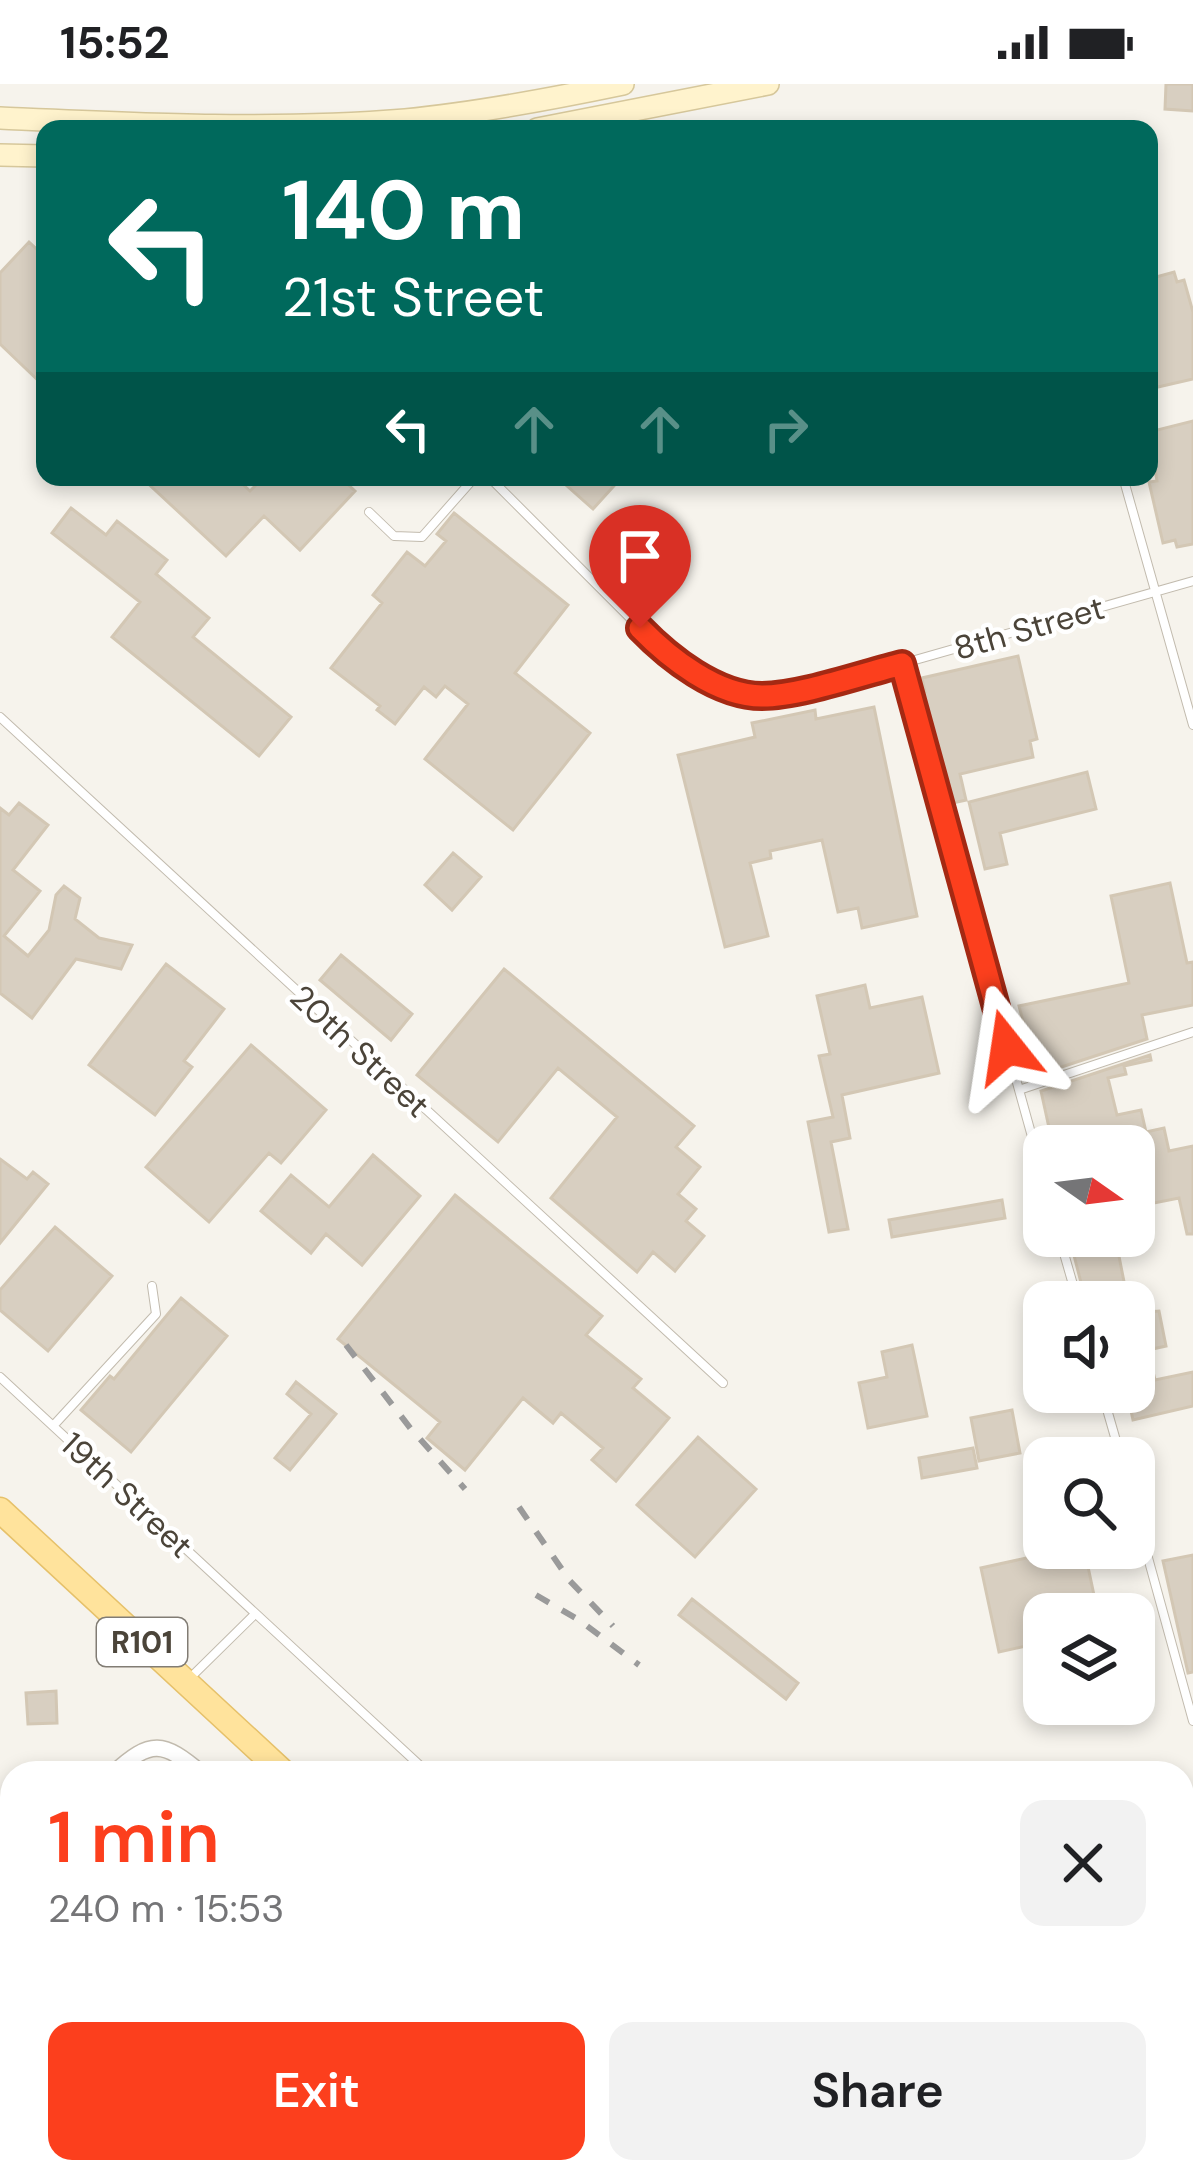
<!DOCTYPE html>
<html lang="en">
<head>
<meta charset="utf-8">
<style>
  :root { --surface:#fff; --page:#f2f2f2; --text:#202124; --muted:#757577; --accent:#fc3f1d }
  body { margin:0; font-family:"DM Sans",sans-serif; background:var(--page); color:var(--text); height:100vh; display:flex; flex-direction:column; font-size:45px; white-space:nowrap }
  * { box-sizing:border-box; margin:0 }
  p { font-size:39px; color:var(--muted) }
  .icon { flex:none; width:66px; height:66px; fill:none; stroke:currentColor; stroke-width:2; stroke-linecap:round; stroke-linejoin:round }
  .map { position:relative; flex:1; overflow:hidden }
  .sheet { position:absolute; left:0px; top:1677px; width:1194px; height:423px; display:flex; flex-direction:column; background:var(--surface); border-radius:36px 36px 0 0; box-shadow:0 6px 18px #0003 }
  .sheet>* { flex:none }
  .guide { position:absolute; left:36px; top:36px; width:1122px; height:366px; border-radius:24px; box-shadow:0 6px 18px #0003; background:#00695c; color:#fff; overflow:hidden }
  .needle { width:78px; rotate:104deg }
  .tools { position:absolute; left:1023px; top:1041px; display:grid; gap:24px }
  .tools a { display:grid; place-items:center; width:132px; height:132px; border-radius:24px; background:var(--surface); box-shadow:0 6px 18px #0003; font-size:60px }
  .pin { position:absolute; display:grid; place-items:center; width:102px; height:102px; color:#fff; margin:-123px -51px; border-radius:50% 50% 50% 0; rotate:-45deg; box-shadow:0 0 12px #0007 }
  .pin .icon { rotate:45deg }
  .me { position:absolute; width:132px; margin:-66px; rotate:345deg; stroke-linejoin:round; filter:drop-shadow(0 0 9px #0008) }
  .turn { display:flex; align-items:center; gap:42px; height:252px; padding:0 48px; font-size:54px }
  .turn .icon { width:156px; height:156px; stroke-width:2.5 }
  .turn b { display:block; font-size:84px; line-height:102px }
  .lanes { display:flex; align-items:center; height:114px; padding:0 48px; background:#0003; justify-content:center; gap:60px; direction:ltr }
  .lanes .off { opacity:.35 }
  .round { display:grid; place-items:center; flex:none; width:126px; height:126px; border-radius:24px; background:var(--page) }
  .headline { display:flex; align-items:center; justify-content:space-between; height:204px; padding:0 48px }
  h1 { font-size:72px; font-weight:600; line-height:90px; color:var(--accent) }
  .primary-button { display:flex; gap:24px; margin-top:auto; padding:24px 48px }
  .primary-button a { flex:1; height:138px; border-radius:24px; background:var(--accent); color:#fff; font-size:48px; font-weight:600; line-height:138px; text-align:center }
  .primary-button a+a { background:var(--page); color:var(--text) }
  .status { display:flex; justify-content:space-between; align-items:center; height:84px; padding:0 60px; background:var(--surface); direction:ltr }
  .status svg { height:33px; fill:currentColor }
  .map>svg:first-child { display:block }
</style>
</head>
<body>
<div class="status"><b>15:52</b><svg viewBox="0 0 49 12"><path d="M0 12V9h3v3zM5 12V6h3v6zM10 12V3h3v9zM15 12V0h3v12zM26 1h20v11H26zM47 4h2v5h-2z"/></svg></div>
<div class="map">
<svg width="1193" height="2098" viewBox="0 0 1193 2098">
  <rect width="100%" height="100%" fill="#f6f3ec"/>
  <path fill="#d8cfc1" stroke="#d3c7b4" stroke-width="3" d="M1166,0H1193V27L1165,25Z
    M29,158L45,173V303L0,260V189Z
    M1174,188L1177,198L1184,196L1193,228V295L1149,305V195Z
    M1193,337V460L1177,463L1175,456L1163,459L1149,398L1157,397L1149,348Z
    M141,393H235L250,407L264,393H340L355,407L300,466L264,432L226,472Z
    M557,393H622L593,425Z
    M71,424L106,451L117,437L167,476L156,490L209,534L193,553L291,633L259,672L112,553L140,518L52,449Z
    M454,429L568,521L515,589L590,649L513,746L425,675L468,620L445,602L436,613L424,603L395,640L377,626L380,622L331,584L382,519L373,511L407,468L425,482L446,457L437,450Z
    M1018,572L1037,655L1030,657L1033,673L960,690L966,716L948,720L918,610L925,608L922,594Z
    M874,623L917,832L862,844L858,824L838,828L822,756L770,767L771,774L750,779L768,852L725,863L678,671L755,653L752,639L815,626L816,635Z
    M1087,688L1096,725L1000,749L1007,780L985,785L969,718Z
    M19,719L48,741L13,786L40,807L4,852L28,872L49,846L56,811L64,802L80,814L75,835L99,854L132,861L121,885L76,875L32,934L0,909V724L9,731Z
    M453,769L481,793L452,826L425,801Z
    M1170,799L1187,879L1193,878V921L1142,931L1147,955L1037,991L1019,922L1129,899L1111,812Z
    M341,871L412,930L391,956L320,896Z
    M166,880L224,925L184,977L192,983L155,1031L89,981Z
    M504,885L694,1042L676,1063L700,1083L678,1110L696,1125L686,1137L704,1152L675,1187L653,1168L637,1188L551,1114L617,1033L558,984L498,1058L417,991Z
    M865,901L870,924L922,913L939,989L842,1011L850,1054L831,1058L848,1145L829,1148L808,1038L833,1033L819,972L830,970L817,912Z
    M251,961L326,1026L281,1079L269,1069L209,1138L146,1083Z
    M1150,971L1151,976L1124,982L1126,990L1108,994L1117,1031L1141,1026L1146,1048L1164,1044L1169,1067L1193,1062V1150H1187L1179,1114L1134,1123V1062H1053L1041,1007Z
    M373,1071L420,1112L362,1181L326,1150L311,1169L261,1127L291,1091L329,1123Z
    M0,1075L27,1095L33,1088L48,1100L0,1159Z
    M455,1111L602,1232L586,1251L641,1295L633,1304L669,1334L616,1397L592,1376L603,1364L561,1329L553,1339L523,1314L465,1386L427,1354L440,1338L338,1255Z
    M1002,1116L1005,1134L892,1153L889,1136Z
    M55,1143L112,1192L48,1267L0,1226V1206Z
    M1069,1152H1115L1128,1218H1086Z
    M181,1214L227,1252L131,1368L81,1326L110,1292L114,1295Z
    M1159,1227L1166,1262L1148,1266L1155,1296L1193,1288V1322L1133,1336L1127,1308H1134V1229Z
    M912,1261L927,1332L868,1344L859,1299L887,1293L882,1268Z
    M296,1298L336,1330L290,1386L275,1374L311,1330L287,1310Z
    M1012,1326L1020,1369L979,1377L971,1334Z
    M698,1353L756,1405L695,1473L637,1421Z
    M973,1364L977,1384L922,1394L919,1374Z
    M1072,1464H1084L1098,1530H1044V1558L999,1568L981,1484Z
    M1193,1471V1588L1188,1589L1163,1477Z
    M692,1515L798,1599L786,1615L679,1531Z
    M56,1607L57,1639L28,1640L26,1609Z"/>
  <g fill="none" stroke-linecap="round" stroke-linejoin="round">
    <defs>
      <path id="service" d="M1149,88L1151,87
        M489,393L656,560L712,598L744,610H781L901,580L1193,497
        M1123,393L1193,641
        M369,428L394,452L422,453L475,393
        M901,580L1044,1096
        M0,633L723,1299
        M1019,1006L1193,948
        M1059,1152L1078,1218
        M0,1293L428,1689
        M1102,1308L1121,1374
        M53,1342L156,1230L152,1202
        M1134,1423L1193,1637
        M188,1596L255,1530
        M1182,1889L1193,1890
        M0,2035L12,2034
        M855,2088L865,2098"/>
      <path id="minor" d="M114,1689C151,1655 163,1657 201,1689
        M628,2088L639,2098
        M56,2098L57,2088
        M407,2098L408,2088"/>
      <path id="secondary" d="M0,34C135,40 269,47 405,36C478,29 551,15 623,0
        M537,45L768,0
        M0,71L45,72"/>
      <path id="primary" d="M0,1426L284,1689
        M706,2088L717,2098
        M739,2088L750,2098"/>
    </defs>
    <use href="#service" stroke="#c2bbae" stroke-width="10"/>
    <use href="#minor" stroke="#c2bbae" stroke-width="18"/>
    <use href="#secondary" stroke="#d6c79b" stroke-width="24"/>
    <use href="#primary" stroke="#e6c16a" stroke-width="27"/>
    <use href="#service" stroke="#fff" stroke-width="8"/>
    <use href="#minor" stroke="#fff" stroke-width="15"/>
    <use href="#secondary" stroke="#fff3cd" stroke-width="21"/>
    <use href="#primary" stroke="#ffe39c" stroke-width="24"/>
    <path stroke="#9a9a9a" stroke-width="6" stroke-dasharray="15 15" stroke-linecap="butt" d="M346,1261L411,1345L465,1405
      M519,1423L570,1497L613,1542
      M536,1511L579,1536L639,1581"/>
  </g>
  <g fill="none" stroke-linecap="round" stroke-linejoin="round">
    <defs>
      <path id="route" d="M640,544C669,574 717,612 762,612C800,612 862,590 902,580L1007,963"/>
    </defs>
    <use href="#route" stroke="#a42913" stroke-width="30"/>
    <use href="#route" stroke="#fc3f1d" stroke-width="21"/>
  </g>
  <g text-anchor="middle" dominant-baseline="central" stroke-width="9" stroke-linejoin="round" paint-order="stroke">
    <rect fill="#fff" stroke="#817c74" stroke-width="3" x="97" y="1534" width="90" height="48" rx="9"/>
    <g font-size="30" font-weight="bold" fill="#4b4439">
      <text x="142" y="1558">R101</text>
    </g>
    <g font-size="33" fill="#4b4439" stroke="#fff">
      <text transform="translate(1029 544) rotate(-16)">8th Street</text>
      <text transform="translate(360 967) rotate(43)">20th Street</text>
      <text transform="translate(127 1411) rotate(43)">19th Street</text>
    </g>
  </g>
</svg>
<div class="tools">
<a><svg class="needle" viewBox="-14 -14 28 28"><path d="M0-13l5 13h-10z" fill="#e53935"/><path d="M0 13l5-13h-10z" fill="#757577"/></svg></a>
<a><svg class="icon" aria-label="sound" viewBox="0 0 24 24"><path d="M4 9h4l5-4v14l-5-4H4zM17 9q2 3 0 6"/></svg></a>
<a><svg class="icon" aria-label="search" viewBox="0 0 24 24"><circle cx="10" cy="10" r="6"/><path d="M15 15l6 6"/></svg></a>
<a><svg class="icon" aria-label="layers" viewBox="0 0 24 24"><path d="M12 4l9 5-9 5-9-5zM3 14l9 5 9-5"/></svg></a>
</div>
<div class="pin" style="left:640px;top:544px;background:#d93025"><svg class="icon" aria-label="arrive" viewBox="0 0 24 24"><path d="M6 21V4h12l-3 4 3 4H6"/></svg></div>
<svg class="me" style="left:1007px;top:963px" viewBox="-20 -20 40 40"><path d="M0-17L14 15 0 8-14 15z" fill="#fc3f1d" stroke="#fff" stroke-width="4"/></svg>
<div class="guide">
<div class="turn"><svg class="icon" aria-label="left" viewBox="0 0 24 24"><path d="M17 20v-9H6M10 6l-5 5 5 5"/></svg><div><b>140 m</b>21st Street</div></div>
<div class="lanes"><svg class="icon" aria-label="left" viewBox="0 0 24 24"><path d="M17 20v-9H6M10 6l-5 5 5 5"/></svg><svg class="icon off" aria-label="ahead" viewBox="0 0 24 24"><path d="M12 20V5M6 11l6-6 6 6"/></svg><svg class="icon off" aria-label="ahead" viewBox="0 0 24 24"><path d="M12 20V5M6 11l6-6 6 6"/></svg><svg class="icon off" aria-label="right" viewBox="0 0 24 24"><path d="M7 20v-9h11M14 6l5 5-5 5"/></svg></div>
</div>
<section class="sheet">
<div class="headline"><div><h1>1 min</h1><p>240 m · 15:53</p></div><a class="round"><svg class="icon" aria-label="close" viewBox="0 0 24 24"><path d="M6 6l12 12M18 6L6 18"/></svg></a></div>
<div class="primary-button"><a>Exit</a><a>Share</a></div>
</section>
</div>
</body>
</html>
